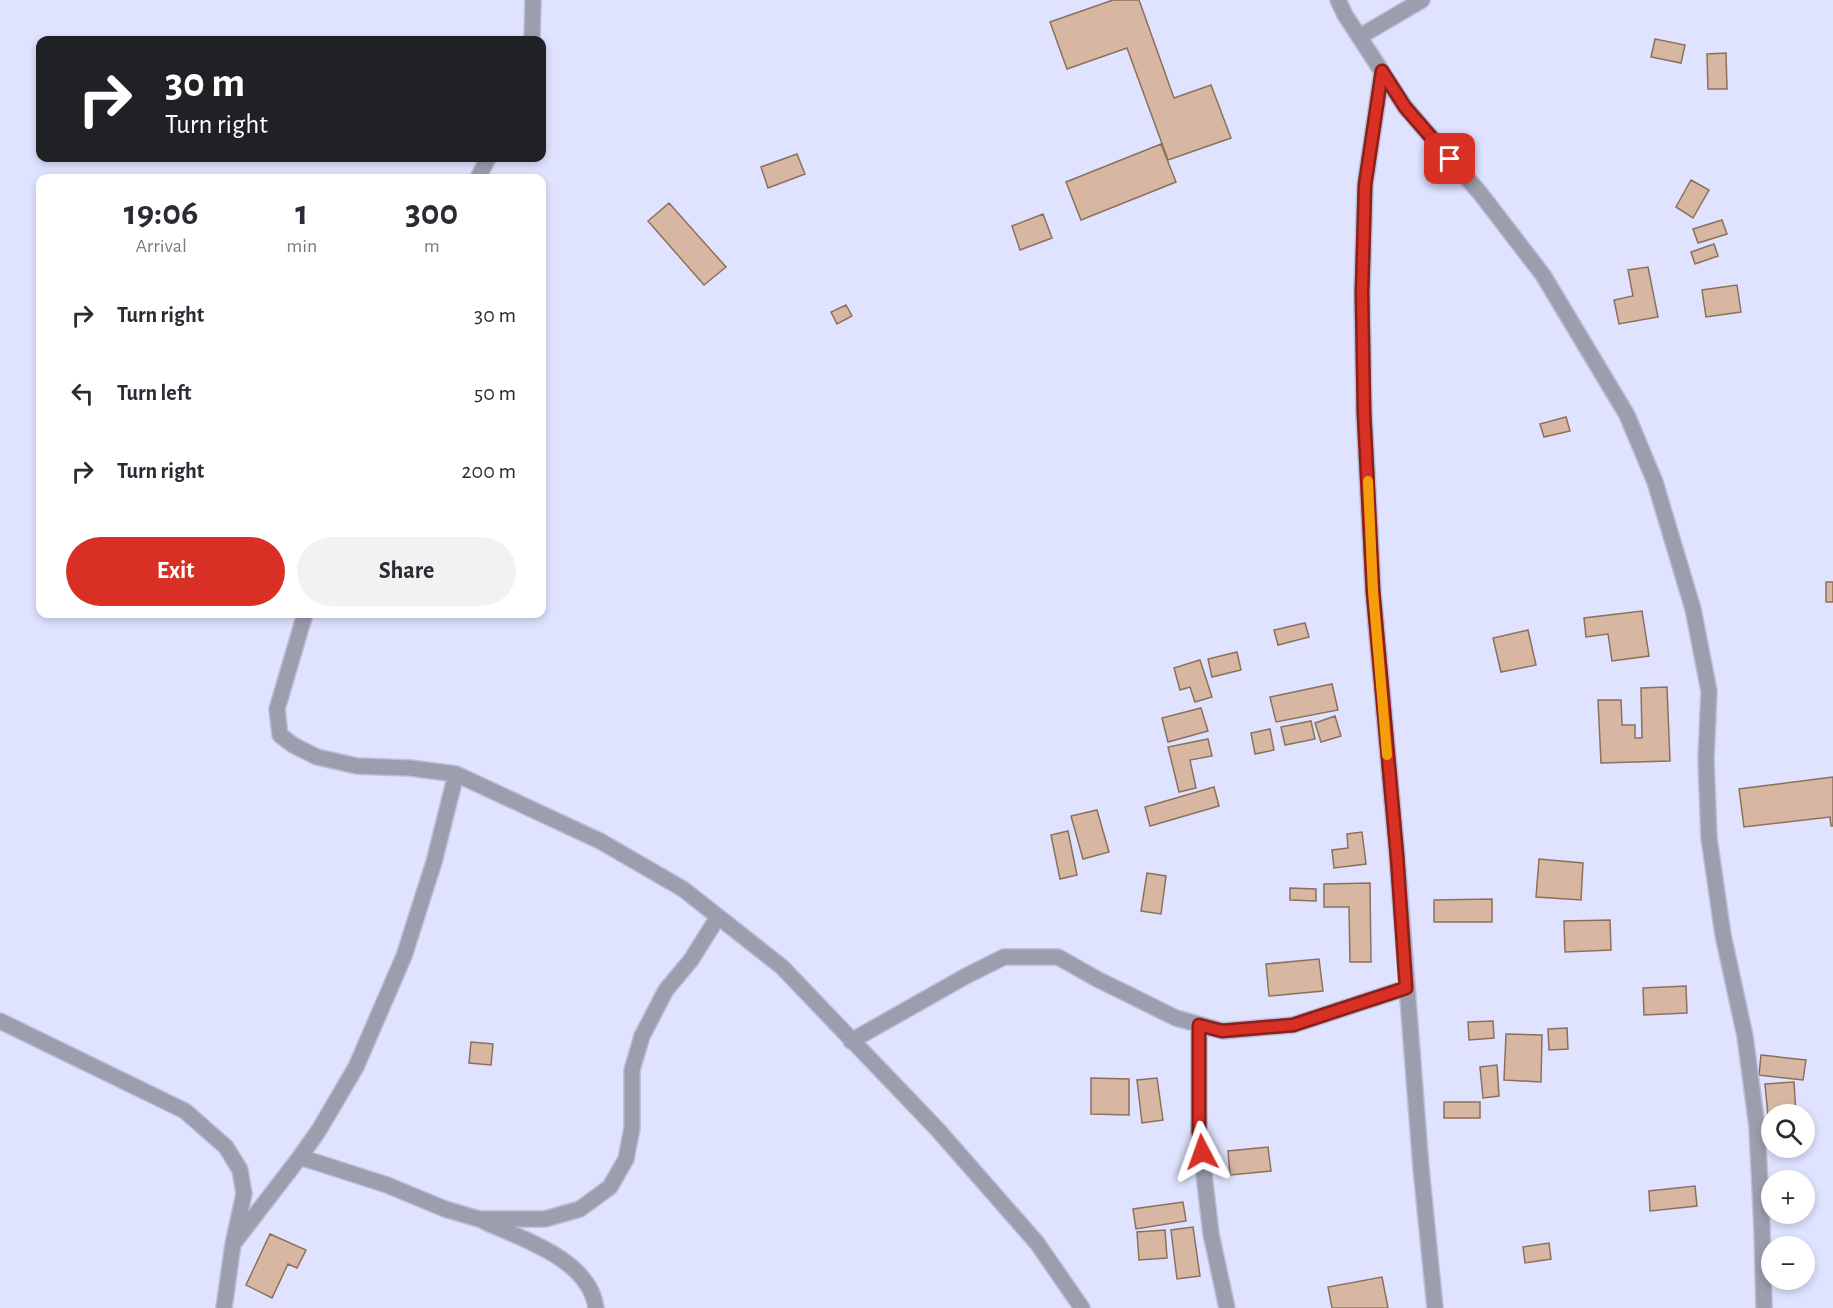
<!DOCTYPE html>
<html lang="en">
<head>
<meta charset="utf-8">
<style>
  :root { --surface:#fff; --page:#f2f2f3; --text:#2b2b33; --muted:#7c7c81; --accent:#d93025 }
  body { margin:0; font-family:"Alegreya Sans",sans-serif; background:var(--page); color:var(--text); height:100vh; display:flex; flex-direction:column; font-size:22px; white-space:nowrap }
  * { box-sizing:border-box; margin:0 }
  p { font-size:20px; color:var(--muted) }
  .icon { flex:none; width:33px; height:33px; fill:none; stroke:currentColor; stroke-width:2; stroke-linecap:round; stroke-linejoin:round }
  .map { position:relative; flex:1; overflow:hidden }
  .panel { position:absolute; left:36px; top:174px; width:510px; height:444px; display:flex; flex-direction:column; background:var(--surface); border-radius:12px; box-shadow:0 3px 9px #0003 }
  .panel>* { flex:none }
  .hud { position:absolute; left:36px; top:36px; width:510px; height:126px; border-radius:12px; box-shadow:0 3px 9px #0003; background:#202124; color:#fff; overflow:hidden }
  .fabs { position:absolute; left:1761px; top:1104px; display:grid; gap:12px }
  .fabs a { display:grid; place-items:center; width:54px; height:54px; border-radius:50%; background:var(--surface); box-shadow:0 3px 9px #0003; font-size:30px }
  .pin { position:absolute; display:grid; place-items:center; width:51px; height:51px; color:#fff; margin:-26px; border-radius:12px; box-shadow:0 3px 9px #0006 }
  .me { position:absolute; width:66px; margin:-33px; rotate:356deg; stroke-linejoin:round; filter:drop-shadow(0 0 4px #0008) }
  .turn { display:flex; align-items:center; gap:21px; height:126px; padding:0 30px; font-size:27px }
  .turn .icon { width:78px; height:78px; stroke-width:2.5 }
  .turn b { display:block; font-size:42px; line-height:51px }
  .eta { display:flex; justify-content:space-evenly; align-items:center; height:102px; text-align:center }
  .eta b { font-size:36px; font-weight:700; line-height:42px }
  .cta { display:flex; gap:12px; margin-top:auto; padding:12px 30px }
  .cta a { flex:1; height:69px; border-radius:36px; background:var(--accent); color:#fff; font-size:24px; font-weight:700; line-height:69px; text-align:center }
  .cta a+a { background:var(--page); color:var(--text) }
  ul { padding:0; list-style:none }
  li { display:flex; align-items:center; gap:18px; height:78px; padding:0 30px }
  li div { flex:1 }
  li b { display:block; font-size:22px }
  li em { font-style:normal }
  .map>svg:first-child { display:block }
</style>
</head>
<body>
<div class="map">
<svg width="1833" height="1308" viewBox="0 0 1833 1308">
  <rect width="100%" height="100%" fill="#dfe3ff"/>
  <path fill="#d7b7a1" stroke="#8d705b" stroke-width="1.5" d="M1113,0H1139L1174,98L1211,85L1231,138L1168,160L1127,48L1067,69L1050,22Z
    M1655,39L1685,45L1681,63L1651,57Z
    M1726,53L1727,89H1708L1707,54Z
    M1161,144L1176,182L1081,220L1066,182Z
    M797,154L805,174L768,188L761,167Z
    M1691,180L1709,190L1693,218L1676,207Z
    M669,203L726,267L704,285L648,221Z
    M1043,214L1052,238L1020,250L1012,226Z
    M1722,220L1727,234L1698,243L1693,229Z
    M1714,244L1718,256L1695,264L1691,252Z
    M1648,267L1658,317L1619,324L1614,300L1633,296L1628,270Z
    M1737,285L1741,312L1706,317L1702,290Z
    M846,305L852,316L837,324L831,312Z
    M1566,417L1570,431L1544,437L1540,424Z
    M1826,582H1833V602H1826Z
    M1642,611L1649,656L1612,661L1608,634L1586,637L1584,618Z
    M1305,623L1309,637L1278,645L1274,630Z
    M1528,630L1536,665L1501,672L1493,638Z
    M1237,652L1241,670L1212,677L1208,659Z
    M1200,660L1212,697L1195,702L1190,687L1180,690L1174,668Z
    M1332,684L1338,710L1276,722L1270,697Z
    M1667,687L1670,761L1601,763L1598,700H1621L1622,725H1635V738H1642L1641,688Z
    M1201,708L1208,731L1168,742L1162,718Z
    M1335,716L1341,736L1321,742L1315,723Z
    M1311,721L1315,739L1285,745L1281,727Z
    M1270,729L1274,750L1255,754L1251,733Z
    M1208,739L1212,756L1190,760L1196,788L1179,792L1168,747Z
    M1833,777V826H1831L1830,817L1744,827L1739,789Z
    M1214,787L1219,806L1150,826L1145,807Z
    M1097,810L1109,852L1083,859L1071,816Z
    M1068,831L1077,875L1060,879L1051,835Z
    M1362,832L1366,864L1334,868L1332,850L1348,848L1347,834Z
    M1539,859L1583,863L1581,900L1536,897Z
    M1147,873L1166,876L1161,914L1141,911Z
    M1370,883L1371,962H1350L1349,907H1324V884Z
    M1290,888L1316,889V901L1290,900Z
    M1492,899V922H1434V900Z
    M1610,920L1611,950L1565,952L1564,921Z
    M1319,959L1323,991L1269,996L1266,964Z
    M1686,986L1687,1013L1644,1015L1643,988Z
    M1493,1021L1494,1038L1469,1040L1468,1022Z
    M1567,1028L1568,1049L1549,1050L1548,1029Z
    M1506,1034L1542,1035L1541,1082L1504,1080Z
    M471,1042L493,1044L491,1065L469,1063Z
    M1761,1055L1806,1060L1803,1080L1759,1075Z
    M1497,1065L1499,1096L1483,1098L1480,1067Z
    M1091,1078L1129,1079V1115L1091,1114Z
    M1157,1078L1163,1120L1142,1123L1137,1080Z
    M1794,1082L1796,1114H1772L1768,1116L1765,1084Z
    M1444,1102H1480V1118H1444Z
    M1268,1147L1271,1171L1230,1175L1228,1151Z
    M1695,1186L1697,1206L1650,1211L1649,1191Z
    M1183,1202L1186,1221L1136,1229L1133,1209Z
    M1193,1227L1200,1276L1177,1279L1171,1230Z
    M1165,1230L1167,1258L1139,1260L1137,1232Z
    M270,1234L306,1250L297,1268L288,1264L272,1298L246,1285Z
    M1549,1243L1551,1259L1525,1263L1523,1247Z
    M1382,1277L1388,1308H1332L1328,1287Z"/>
  <g fill="none" stroke-linecap="round" stroke-linejoin="round">
    <defs>
      <path id="minor" d="M1338,0L1345,15L1405,107L1480,193L1543,275L1627,415L1655,482L1693,609L1709,691L1706,759L1709,838L1723,935L1745,1036L1757,1127L1762,1229L1764,1308
        M1359,37L1422,0
        M532,40L533,0
        M1382,71L1365,185L1362,293L1364,413L1373,591L1397,856L1421,1168L1435,1308
        M478,178L488,158
        M305,614L277,709L280,735L293,745L317,757L357,766L410,768L456,774L600,841L683,889L782,967L938,1130L1037,1243L1082,1308
        M0,1021L185,1111L226,1147L240,1170L244,1194L233,1244L224,1308
        M1199,1025V1132L1211,1234L1227,1308
        M851,1041L966,976L1004,957H1058L1097,979L1176,1018L1223,1031L1293,1025L1406,988
        M300,1157L387,1185L445,1209L479,1219H545L580,1209L610,1187L626,1159L632,1128V1070L642,1036L666,990L691,960L718,917
        M485,1222C523,1239 590,1260 596,1308
        M233,1244L300,1157L319,1130L356,1067L404,956L434,862L456,774"/>
    </defs>
    <use href="#minor" stroke="#bbbfd8" stroke-width="18"/>
    <use href="#minor" stroke="#9d9ead" stroke-width="15"/>
  </g>
  <g fill="none" stroke-linecap="round" stroke-linejoin="round">
    <defs>
      <path id="route" d="M1202,1152L1199,1132V1025L1222,1031L1293,1025L1406,988L1397,856L1373,591L1364,413L1362,293L1365,185L1382,71L1405,107L1450,159"/>
    </defs>
    <use href="#route" stroke="#8d1f18" stroke-width="15"/>
    <use href="#route" stroke="#d93025" stroke-width="10"/>
    <path stroke="#f59e0b" stroke-width="10" d="M1368,481L1373,591L1387,755"/>
  </g>
</svg>
<div class="fabs">
<a><svg class="icon" aria-label="search" viewBox="0 0 24 24"><circle cx="10" cy="10" r="6"/><path d="M15 15l6 6"/></svg></a>
<a>+</a>
<a>−</a>
</div>
<div class="pin" style="left:1450px;top:159px;background:#d93025"><svg class="icon" aria-label="arrive" viewBox="0 0 24 24"><path d="M6 21V4h12l-3 4 3 4H6"/></svg></div>
<svg class="me" style="left:1202px;top:1152px" viewBox="-20 -20 40 40"><path d="M0-17L14 15 0 8-14 15z" fill="#d93025" stroke="#fff" stroke-width="4"/></svg>
<div class="hud">
<div class="turn"><svg class="icon" aria-label="right" viewBox="0 0 24 24"><path d="M7 20v-9h11M14 6l5 5-5 5"/></svg><div><b>30 m</b>Turn right</div></div>
</div>
<section class="panel">
<div class="eta">
<div><b>19:06</b><p>Arrival</p></div>
<div><b>1</b><p>min</p></div>
<div><b>300</b><p>m</p></div>
</div>
<ul>
<li><svg class="icon" aria-label="right" viewBox="0 0 24 24"><path d="M7 20v-9h11M14 6l5 5-5 5"/></svg><div><b>Turn right</b></div><em>30 m</em></li>
<li><svg class="icon" aria-label="left" viewBox="0 0 24 24"><path d="M17 20v-9H6M10 6l-5 5 5 5"/></svg><div><b>Turn left</b></div><em>50 m</em></li>
<li><svg class="icon" aria-label="right" viewBox="0 0 24 24"><path d="M7 20v-9h11M14 6l5 5-5 5"/></svg><div><b>Turn right</b></div><em>200 m</em></li>
</ul>
<div class="cta"><a>Exit</a><a>Share</a></div>
</section>
</div>
</body>
</html>
